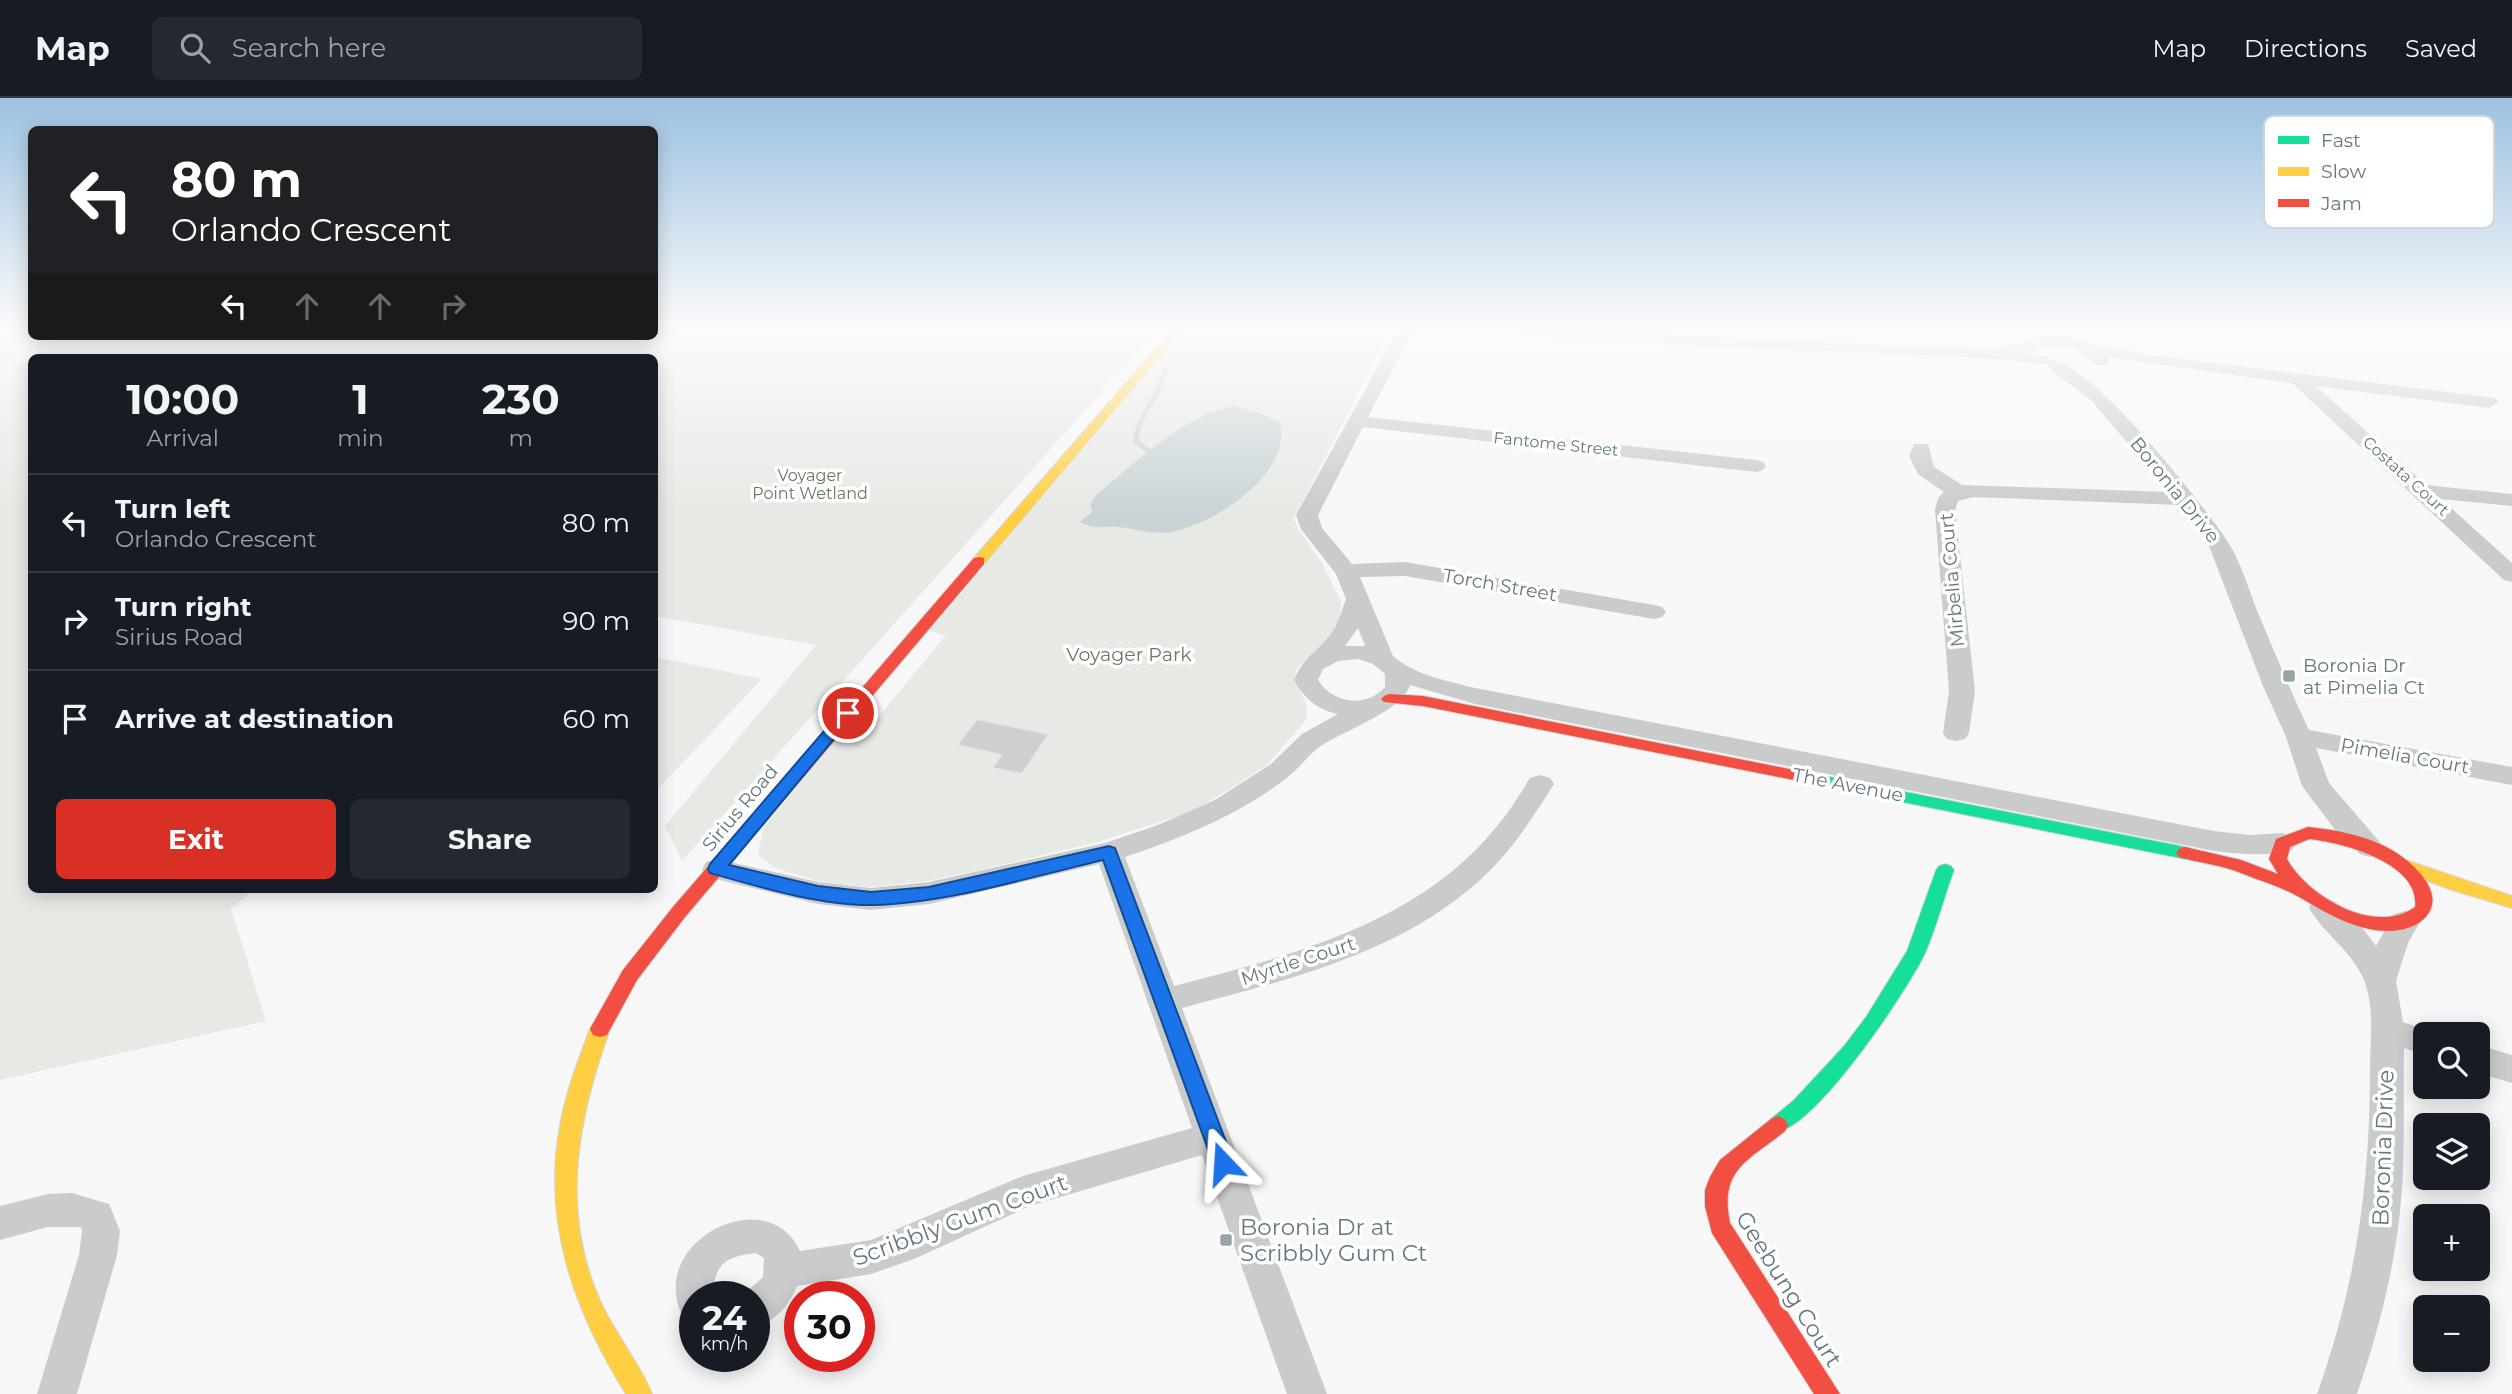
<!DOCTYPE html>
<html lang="en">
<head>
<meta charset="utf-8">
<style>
  :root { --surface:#171b24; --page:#242831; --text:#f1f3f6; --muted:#9ea1a6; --line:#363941; --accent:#d93025 }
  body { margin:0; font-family:Montserrat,sans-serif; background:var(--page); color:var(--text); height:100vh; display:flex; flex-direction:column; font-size:26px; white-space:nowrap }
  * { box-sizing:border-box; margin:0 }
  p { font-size:23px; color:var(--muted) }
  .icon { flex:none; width:38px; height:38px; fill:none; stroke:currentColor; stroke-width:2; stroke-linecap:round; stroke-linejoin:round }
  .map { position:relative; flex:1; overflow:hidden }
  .sheet { position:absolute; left:28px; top:256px; width:630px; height:539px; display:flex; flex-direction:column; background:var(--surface); border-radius:10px; box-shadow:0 4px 18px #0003 }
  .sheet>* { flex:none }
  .top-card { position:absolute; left:28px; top:28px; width:630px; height:214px; border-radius:10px; box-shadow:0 4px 18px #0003; background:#202124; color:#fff; overflow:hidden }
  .tools { position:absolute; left:2413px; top:924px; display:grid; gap:14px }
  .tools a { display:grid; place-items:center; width:77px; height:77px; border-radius:10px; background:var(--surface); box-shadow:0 4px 18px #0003; font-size:35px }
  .speed { position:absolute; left:679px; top:1183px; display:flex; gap:14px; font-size:35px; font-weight:700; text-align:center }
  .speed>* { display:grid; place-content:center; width:91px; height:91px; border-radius:50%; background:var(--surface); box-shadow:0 4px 18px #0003; line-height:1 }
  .speed small { font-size:18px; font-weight:400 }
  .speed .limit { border:10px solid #d22; background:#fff; color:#111 }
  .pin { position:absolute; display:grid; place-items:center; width:60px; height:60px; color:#fff; margin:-30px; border:4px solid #fff; border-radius:50%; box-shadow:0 2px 7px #0007 }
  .me { position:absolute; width:77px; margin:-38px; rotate:340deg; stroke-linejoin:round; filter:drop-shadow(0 0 5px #0008) }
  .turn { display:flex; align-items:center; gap:24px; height:147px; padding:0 28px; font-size:32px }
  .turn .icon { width:91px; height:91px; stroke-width:2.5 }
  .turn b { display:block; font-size:49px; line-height:60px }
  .lanes { display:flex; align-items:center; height:66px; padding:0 28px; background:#0003; justify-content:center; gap:35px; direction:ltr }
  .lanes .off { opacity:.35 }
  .eta { display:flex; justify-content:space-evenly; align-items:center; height:119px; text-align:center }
  .eta b { font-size:42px; font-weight:700; line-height:49px }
  .button { display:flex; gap:14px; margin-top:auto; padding:14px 28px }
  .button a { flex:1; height:80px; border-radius:10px; background:var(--accent); color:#fff; font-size:28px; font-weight:700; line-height:80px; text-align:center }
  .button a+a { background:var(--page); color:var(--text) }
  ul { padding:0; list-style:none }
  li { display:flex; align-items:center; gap:21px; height:98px; padding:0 28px; border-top:2px solid var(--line) }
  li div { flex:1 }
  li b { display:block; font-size:26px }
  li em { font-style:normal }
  header { display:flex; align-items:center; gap:42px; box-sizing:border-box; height:98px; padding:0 35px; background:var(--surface); border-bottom:2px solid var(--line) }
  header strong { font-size:33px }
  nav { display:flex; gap:38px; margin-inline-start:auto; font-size:24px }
  .search { width:490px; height:63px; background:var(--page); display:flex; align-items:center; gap:18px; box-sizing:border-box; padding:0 24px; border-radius:10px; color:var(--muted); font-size:26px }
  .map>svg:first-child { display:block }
</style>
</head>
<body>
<header>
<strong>Map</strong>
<div class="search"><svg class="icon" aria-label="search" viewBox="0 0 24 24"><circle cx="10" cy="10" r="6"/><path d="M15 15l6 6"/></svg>Search here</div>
<nav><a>Map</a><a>Directions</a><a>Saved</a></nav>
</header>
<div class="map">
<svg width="2512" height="1296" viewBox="0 0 2512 1296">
  <rect width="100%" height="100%" fill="#f7f7f7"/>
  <path fill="#e6e9e4" d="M0,232H31L32,238H654L655,232H1157L682,763L665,728L816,547L655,518L654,259H32V791H254L231,811L266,923L0,982Z
    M1184,232L1390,233L1294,420L1297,429L1323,467L1341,503L1340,525L1322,549L1297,570L1295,579L1307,609L1306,622L1267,667L1196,712L1098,744L984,771L927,783L871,789L821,784L775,770L758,756L763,730L857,617L877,621L946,537L929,533Z
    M655,559L762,581L655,694L654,559Z"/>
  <path fill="#cad4d6" d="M1235,308L1264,317L1280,325C1293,375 1213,427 1171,434C1152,437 1135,430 1117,429C1103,428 1094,432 1080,424L1092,414L1090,407L1094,399C1131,368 1186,315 1235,308Z"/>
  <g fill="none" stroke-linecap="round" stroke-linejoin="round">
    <path stroke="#cad4d6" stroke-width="5" d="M1149,353L1136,344C1137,317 1160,298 1165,272"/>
  </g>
  <path fill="#cdcfd0" stroke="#e6e6e6" stroke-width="2" d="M977,621L1049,636L1022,676L992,670L1001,657L957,647Z"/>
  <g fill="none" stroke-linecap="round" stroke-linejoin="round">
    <defs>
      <path id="fast" d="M1809,675L2185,749L2191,751L2194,755L2191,759L2185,761L1803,684L1801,680L1803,676Z
        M1945,766L1951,768L1954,772C1944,799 1937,827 1926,853C1912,886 1806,1046 1771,1033L1768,1027L1771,1021L1794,1002L1844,948L1866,919L1907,853L1936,772L1939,768Z"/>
      <path id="slow" d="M1172,232H1182L984,466H974V460Z
        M2400,760L2512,798V810L2449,791L2394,770L2391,766L2394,762Z
        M600,923L607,925L610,931C577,1022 559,1115 602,1207C617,1238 640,1266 652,1296H626C575,1214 542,1126 560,1028C566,994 578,963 590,931L593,925Z"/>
      <path id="jam" d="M979,459L984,460V466L685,819L637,882L607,937L600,939L593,937L590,931L623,872L673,809L974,460Z
        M1389,596L1423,598L1809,675L1817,680L1809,685L1423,608L1384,604L1381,601L1384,598Z
        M2308,729C2336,732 2365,737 2390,751C2415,765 2452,800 2420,824C2412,830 2399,833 2389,833C2356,833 2328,816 2301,800C2283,789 2260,783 2241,775C2222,767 2199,765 2179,759L2176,755L2179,751L2185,749L2241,762L2278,776L2269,761L2276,741ZM2309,741C2341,744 2421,765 2415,809C2375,838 2308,799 2287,761L2290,749Z
        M1778,1018L1785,1021L1788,1027L1785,1033C1748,1063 1719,1071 1730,1125L1840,1296H1814L1712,1135L1705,1108V1092L1710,1079L1720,1062L1771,1021Z"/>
    </defs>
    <use href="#fast" stroke="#d3d4d5" stroke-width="2"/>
    <use href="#slow" stroke="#d3d4d5" stroke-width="2"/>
    <use href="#jam" stroke="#d3d4d5" stroke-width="2"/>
    <path fill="#cacccc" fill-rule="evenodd" d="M1398,232H1417L1409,240L1368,319L1756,362L1763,364L1766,368L1763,372L1756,374L1363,329L1318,417L1322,430L1352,466L1405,464L1654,507L1662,509L1666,514L1662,519L1654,521L1405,478L1360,479L1393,558C1415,577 1447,583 1475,590L2214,733L2250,737L2282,735L2292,738L2296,745L2292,752C2266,759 2240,756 2214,753L1475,606L1410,587C1403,612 1346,632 1324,646C1310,654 1301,669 1288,679C1239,717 1184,739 1125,759L1174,888C1289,858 1419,826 1497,728C1510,713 1520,696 1530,680L1540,677L1550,680L1554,686C1532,721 1510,755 1479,783C1398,856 1284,883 1182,910L1327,1296H1287L1202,1057L1030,1108L914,1161L871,1176L797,1188C788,1210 776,1222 754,1230V1199H741L763,1179L764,1160L756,1155C726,1158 712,1167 714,1199H695V1220L681,1215C649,1141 769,1083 800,1153L871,1142L1023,1078L1192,1030L1099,766L929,806L871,812L818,806L716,781L706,778L702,771L706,764L716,761L818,784L871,790L929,784L1105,745L1158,727L1215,702L1271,666L1302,636L1338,616C1316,611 1305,601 1294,582C1304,558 1319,553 1333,533C1339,524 1342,511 1346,501L1336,476L1301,431L1296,417ZM1358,530L1365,548H1345ZM1358,561L1373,566L1385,576V589C1367,610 1333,606 1318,582L1323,571L1338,563Z
      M1513,232H1658L1672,237L1996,252L1999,248L2020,246L2041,238H2067L2095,247L2150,257L2496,300L2498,304L2489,310L2316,288L2426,387L2512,396V408L2441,401L2512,465V484L2504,482L2292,285L2107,259L2109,263L2106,267C2091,271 2087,253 2072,250C2054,245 2043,251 2026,255L2048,258L2050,263C2084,255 2210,414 2229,446C2241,465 2248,489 2256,510C2273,551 2290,592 2309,632L2512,669V687L2316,650L2329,685L2384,749L2380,756L2370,759L2360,756L2336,733L2302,688L2286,639L2263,588L2209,448L2180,407L1973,399L1958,403L1955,412L1975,593L1969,635L1965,641L1956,643L1947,641L1943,635L1949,593L1935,412L1938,400L1944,394L1918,376L1909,358L1914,346H1928L1934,369L1962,387L2169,394L2092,303L2050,271L2048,266L1968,259L1670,247L1648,240L1606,244L1521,237Z
      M2324,799C2346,806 2363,830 2376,848L2394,816L2405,813L2416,816L2420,824L2408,845L2396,883L2403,924L2438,936H2426V957L2404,950C2403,997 2405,1044 2402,1091C2397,1162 2380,1229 2357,1296H2317C2356,1187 2370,1087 2370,971C2370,942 2375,910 2364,882C2352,853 2324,836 2309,810L2313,802Z
      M2478,947L2512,957V985L2478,975Z
      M72,1095L109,1106L120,1133L117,1157L77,1296H37L79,1157L82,1133L81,1129H48L0,1142V1108L48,1096Z"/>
    <use href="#fast" fill="#16e098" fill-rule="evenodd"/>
    <use href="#slow" fill="#ffcf43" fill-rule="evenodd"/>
    <use href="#jam" fill="#f24e42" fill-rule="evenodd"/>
  </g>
  <linearGradient id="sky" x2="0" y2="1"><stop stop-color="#9cc1e1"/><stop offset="0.56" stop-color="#fbfbfb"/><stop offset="1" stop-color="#fbfbfb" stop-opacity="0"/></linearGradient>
  <rect width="2512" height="413" fill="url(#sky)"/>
  <path fill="#1a73e8" stroke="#114b97" stroke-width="2" d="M848,610L856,615L853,618L729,767L818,788L871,794L929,789L1109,748L1115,750L1234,1065L1231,1071L1223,1074L1216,1071L1213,1065L1103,762C1030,779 948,805 873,807C822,808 759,789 710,775L708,771L710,766L842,612Z"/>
  <g fill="#97a4aa" stroke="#fff" stroke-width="2.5">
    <rect x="2282" y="571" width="14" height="14" rx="3.5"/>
    <rect x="1219" y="1135" width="14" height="14" rx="3.5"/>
  </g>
  <g text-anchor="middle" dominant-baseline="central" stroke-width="7" stroke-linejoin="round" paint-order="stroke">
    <g font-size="16" fill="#647881" stroke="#fff">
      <text transform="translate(1556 346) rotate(6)">Fantome Street</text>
      <text transform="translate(2406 378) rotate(42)">Costata Court</text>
    </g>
    <g font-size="16" fill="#697963" stroke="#fff">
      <text x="810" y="377">Voyager<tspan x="810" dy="18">Point Wetland</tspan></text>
    </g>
    <g font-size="19" fill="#647881" stroke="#fff">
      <text transform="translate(2175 392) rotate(51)">Boronia Drive</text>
      <text transform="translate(1952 482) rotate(-95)">Mirbelia Court</text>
      <text transform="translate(1500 487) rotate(10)">Torch Street</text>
      <text transform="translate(2405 658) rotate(10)">Pimelia Court</text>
      <text transform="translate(1848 687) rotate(11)">The Avenue</text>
      <text transform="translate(740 710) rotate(-50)">Sirius Road</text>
      <text transform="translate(1298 863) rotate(-18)">Myrtle Court</text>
    </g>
    <g font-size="19" fill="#697963" stroke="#fff">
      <text x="1129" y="556">Voyager Park</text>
    </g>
    <g font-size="19" fill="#647881" stroke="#fff" text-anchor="start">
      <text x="2303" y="567">Boronia Dr<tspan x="2303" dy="22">at Pimelia Ct</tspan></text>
    </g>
    <g font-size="23" fill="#647881" stroke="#fff">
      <text transform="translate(2383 1050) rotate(-88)">Boronia Drive</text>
      <text transform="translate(960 1122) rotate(-20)">Scribbly Gum Court</text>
      <text transform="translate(1789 1191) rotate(58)">Geebung Court</text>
    </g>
    <g font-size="23" fill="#647881" stroke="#fff" text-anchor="start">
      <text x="1240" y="1129">Boronia Dr at<tspan x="1240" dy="26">Scribbly Gum Ct</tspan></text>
    </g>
  </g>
  <rect x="2264" y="18" width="230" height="112" rx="10" fill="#fff" stroke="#d0d6d9" stroke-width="2"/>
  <rect x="2278" y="38" width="31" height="8" fill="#16e098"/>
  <rect x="2278" y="69" width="31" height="9" fill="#ffcf43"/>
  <rect x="2278" y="101" width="31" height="8" fill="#f24e42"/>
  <g font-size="19" fill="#647881">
    <text x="2321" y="49">Fast</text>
    <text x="2321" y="80">Slow</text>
    <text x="2321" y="112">Jam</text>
  </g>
</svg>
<div class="tools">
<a><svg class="icon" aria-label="search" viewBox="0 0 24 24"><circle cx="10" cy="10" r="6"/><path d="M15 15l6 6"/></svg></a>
<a><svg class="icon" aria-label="layers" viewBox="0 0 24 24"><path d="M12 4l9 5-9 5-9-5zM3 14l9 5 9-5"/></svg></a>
<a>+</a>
<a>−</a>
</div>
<div class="speed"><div>24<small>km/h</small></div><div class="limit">30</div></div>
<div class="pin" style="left:848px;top:615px;background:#d93025"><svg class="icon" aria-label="arrive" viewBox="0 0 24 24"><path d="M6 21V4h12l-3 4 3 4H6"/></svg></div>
<svg class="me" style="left:1223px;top:1065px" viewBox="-20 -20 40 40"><path d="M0-17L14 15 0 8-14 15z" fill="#1a73e8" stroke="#fff" stroke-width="4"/></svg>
<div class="top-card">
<div class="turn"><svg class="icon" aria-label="left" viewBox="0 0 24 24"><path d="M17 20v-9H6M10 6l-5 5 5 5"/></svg><div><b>80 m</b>Orlando Crescent</div></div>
<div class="lanes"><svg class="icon" aria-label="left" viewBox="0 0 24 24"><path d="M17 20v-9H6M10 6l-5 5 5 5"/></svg><svg class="icon off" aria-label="ahead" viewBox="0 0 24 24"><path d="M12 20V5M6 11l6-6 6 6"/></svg><svg class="icon off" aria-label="ahead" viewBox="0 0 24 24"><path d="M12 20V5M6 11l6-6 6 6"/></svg><svg class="icon off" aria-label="right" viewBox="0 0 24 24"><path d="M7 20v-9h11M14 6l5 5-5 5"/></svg></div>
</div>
<section class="sheet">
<div class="eta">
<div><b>10:00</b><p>Arrival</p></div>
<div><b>1</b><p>min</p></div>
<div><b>230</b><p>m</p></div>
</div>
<ul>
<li><svg class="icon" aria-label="left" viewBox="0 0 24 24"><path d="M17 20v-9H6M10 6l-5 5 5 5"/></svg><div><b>Turn left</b><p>Orlando Crescent</p></div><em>80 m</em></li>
<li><svg class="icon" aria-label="right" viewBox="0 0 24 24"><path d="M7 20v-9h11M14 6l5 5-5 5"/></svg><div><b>Turn right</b><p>Sirius Road</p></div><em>90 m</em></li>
<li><svg class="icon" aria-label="arrive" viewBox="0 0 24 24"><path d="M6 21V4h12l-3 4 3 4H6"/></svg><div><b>Arrive at destination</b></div><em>60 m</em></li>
</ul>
<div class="button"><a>Exit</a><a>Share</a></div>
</section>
</div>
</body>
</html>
